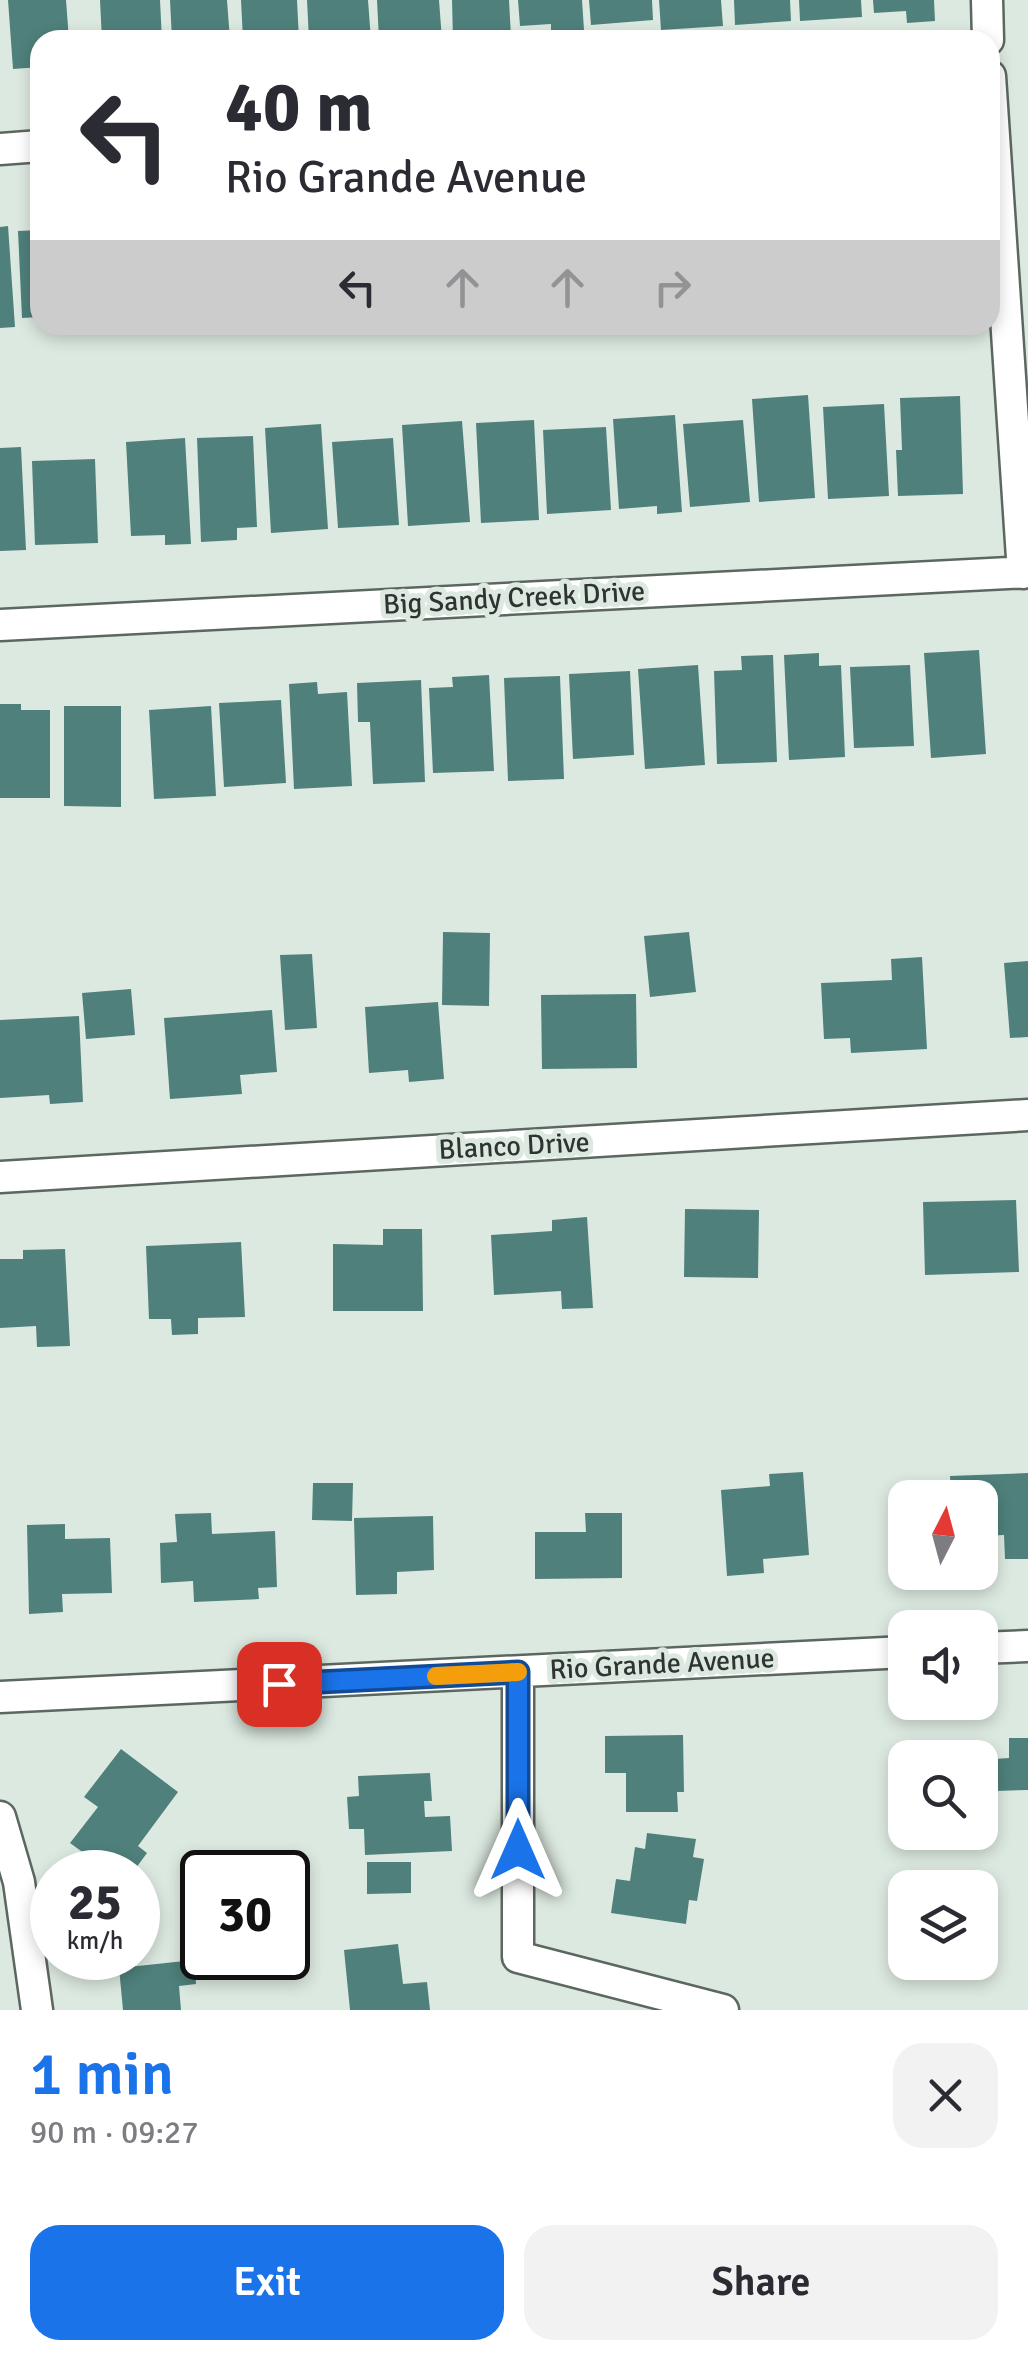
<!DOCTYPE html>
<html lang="en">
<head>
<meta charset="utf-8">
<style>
  :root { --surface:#fff; --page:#f2f2f3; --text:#2b2b33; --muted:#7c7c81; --accent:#1a73e8 }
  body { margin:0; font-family:Signika,sans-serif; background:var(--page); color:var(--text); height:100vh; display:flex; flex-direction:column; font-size:38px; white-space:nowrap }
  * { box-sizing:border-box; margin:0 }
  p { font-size:32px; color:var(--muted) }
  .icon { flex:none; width:55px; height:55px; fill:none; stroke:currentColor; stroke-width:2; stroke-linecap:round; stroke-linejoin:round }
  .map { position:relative; height:2010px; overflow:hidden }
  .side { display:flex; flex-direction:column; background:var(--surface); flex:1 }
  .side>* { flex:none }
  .hud { position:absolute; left:30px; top:30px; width:970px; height:305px; border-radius:30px; box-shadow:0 5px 15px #0003; background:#fff; color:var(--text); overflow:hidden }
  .needle { width:65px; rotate:6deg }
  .buttons { position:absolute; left:888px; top:1480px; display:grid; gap:20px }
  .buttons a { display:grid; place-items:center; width:110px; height:110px; border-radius:20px; background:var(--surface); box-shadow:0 5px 15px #0003; font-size:50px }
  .speed { position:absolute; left:30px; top:1850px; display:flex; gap:20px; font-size:50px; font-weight:700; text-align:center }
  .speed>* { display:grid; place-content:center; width:130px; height:130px; border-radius:50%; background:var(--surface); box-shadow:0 5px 15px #0003; line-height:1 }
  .speed small { font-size:25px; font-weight:400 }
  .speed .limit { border:5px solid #111; border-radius:15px; background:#fff; color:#111 }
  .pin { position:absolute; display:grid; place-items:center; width:85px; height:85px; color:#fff; margin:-42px; border-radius:20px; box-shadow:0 5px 15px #0006 }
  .me { position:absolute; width:110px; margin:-55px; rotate:0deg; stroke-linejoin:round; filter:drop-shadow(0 0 8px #0008) }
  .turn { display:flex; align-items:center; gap:35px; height:210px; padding:0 30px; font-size:45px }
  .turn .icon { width:130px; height:130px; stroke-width:2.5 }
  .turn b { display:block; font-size:70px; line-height:85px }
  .lanes { display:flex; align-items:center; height:95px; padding:0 30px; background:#0003; justify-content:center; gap:50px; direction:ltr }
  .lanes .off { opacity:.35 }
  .round { display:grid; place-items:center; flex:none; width:105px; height:105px; border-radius:30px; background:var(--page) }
  .summary { display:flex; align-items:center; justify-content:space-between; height:170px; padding:0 30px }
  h1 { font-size:60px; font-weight:600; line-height:75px; color:var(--accent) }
  .cta { display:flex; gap:20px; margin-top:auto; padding:20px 30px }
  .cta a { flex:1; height:115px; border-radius:30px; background:var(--accent); color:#fff; font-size:40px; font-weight:600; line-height:115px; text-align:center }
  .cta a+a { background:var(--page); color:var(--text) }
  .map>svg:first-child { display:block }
</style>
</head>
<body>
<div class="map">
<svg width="1028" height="2010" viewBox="0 0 1028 2010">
  <rect width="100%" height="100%" fill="#dce9e0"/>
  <path fill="#4f807b" d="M8,0H66L69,40H40V67L13,69Z
    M100,0H160L162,40H102Z
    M170,0H227L230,40H172Z
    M241,0H297L299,40H243Z
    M307,0H368L371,40H309Z
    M377,0H439L442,40H379Z
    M452,0H509L511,37L453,40Z
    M518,0H582L584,30L551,32V24L520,26Z
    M589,0H652L653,20L591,25Z
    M659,0H721L723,26L661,30Z
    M734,0H790L791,21L735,25Z
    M799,0H861L862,17L800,21Z
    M873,0H934L935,21L907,23L906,11L874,13Z
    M8,226L15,327L0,328V227Z
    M40,230V317L22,318L18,231Z
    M808,395L815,498L759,502L752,399Z
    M960,396L963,494L898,496L896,450H902L900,398Z
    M884,404L889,496L828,499L823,407Z
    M675,415L682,512L657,514V506L619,509L613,419Z
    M534,420L539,520L481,523L476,423Z
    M743,420L750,502L690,507L683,424Z
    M462,421L470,522L408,526L402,425Z
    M321,424L328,529L271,533L265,428Z
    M606,427L611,510L547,514L543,430Z
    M253,436L257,527L237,528V540L201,542L197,438Z
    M185,438L191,544L165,545V535L131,536L126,442Z
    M393,438L399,525L338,528L332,442Z
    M21,447L26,550L0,551V448Z
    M95,459L98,543L35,545L32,461Z
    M979,650L986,754L931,758L924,653Z
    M819,653V666L841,665L845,757L789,760L784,655Z
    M773,655L777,762L717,764L714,671L742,670L741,656Z
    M698,665L705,765L645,769L638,669Z
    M910,665L914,746L854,748L850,667Z
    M630,671L634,755L573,759L569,674Z
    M489,675L494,771L433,773L429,688L453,687L452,677Z
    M560,676L564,779L508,781L504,678Z
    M421,680L425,782L373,784L370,722H358L357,683Z
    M317,682L318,694L347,692L352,786L294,789L289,684Z
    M281,700L286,783L224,787L219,703Z
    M0,704H21V710H50V798H0Z
    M64,706H121V807L64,806Z
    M211,706L216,796L154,799L149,710Z
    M443,932L490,933L489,1006L442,1005Z
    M689,932L696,992L650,997L644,936Z
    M312,954L317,1028L285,1030L280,955Z
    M922,957L927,1049L851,1053L850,1038L824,1039L821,983L892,980L891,959Z
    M1028,961V1037L1010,1038L1004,963Z
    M131,989L135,1035L86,1039L82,993Z
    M636,994L637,1068L542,1069L541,995Z
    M438,1002L444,1079L409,1082L408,1070L369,1073L365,1007Z
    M272,1010L277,1072L240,1075L242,1094L170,1099L164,1018Z
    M79,1016L83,1102L50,1104L49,1095L0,1098V1020Z
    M1016,1200L1019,1272L925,1275L923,1202Z
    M685,1209L759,1210L758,1278L684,1277Z
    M587,1217L593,1308L562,1309L561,1291L494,1295L491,1235L552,1231V1220Z
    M383,1229H422L423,1311H333V1244L383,1245Z
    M241,1242L245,1317L198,1318V1334L172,1335L171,1319H149L146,1246Z
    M65,1249L70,1346L37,1347L36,1326L0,1328V1259H23V1250Z
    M803,1472L809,1555L763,1559L764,1573L727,1576L721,1490L770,1486L769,1474Z
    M1028,1473V1559H1005L1004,1535L980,1536V1498H951L950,1476Z
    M313,1483H353L352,1521L312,1520Z
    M211,1513L212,1534L275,1531L277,1587L258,1588L259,1599L194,1602L193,1581L161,1583L160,1543L177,1542L175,1514Z
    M585,1513H622V1578L535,1579V1532H586Z
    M433,1516L434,1570L397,1572V1594L356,1595L354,1518Z
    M65,1524V1539L110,1538L112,1593L62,1594L63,1612L29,1614L27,1525Z
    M683,1735L684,1792H677L678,1812H626V1773H605V1736Z
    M1009,1738H1028V1790L995,1791L994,1759L1009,1758Z
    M121,1749L178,1792L138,1846L147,1853L133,1872H110L70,1843L98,1807L84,1797Z
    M430,1773L432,1801H424L425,1817L450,1816L452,1851L365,1855L364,1829H349L347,1797L359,1796L358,1776Z
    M647,1833L696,1839L693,1857L704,1859L697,1901L689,1900L686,1924L611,1913L616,1879L630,1881L635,1847L645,1849Z
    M367,1862H411V1893L367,1894Z
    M398,1944L403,1984L427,1982L430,2010H350L344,1950Z
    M194,1960L196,1984L179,1986L181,2010H123L119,1968Z"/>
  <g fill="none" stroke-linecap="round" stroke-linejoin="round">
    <defs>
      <path id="street" d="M987,0L988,40
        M990,76L1023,573
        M0,149L40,146
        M0,625L1028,572
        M0,1177L1028,1115
        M980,1648L1028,1646
        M518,1672V1957L723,2010
        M0,1697L905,1652
        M0,1817L19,1882L37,2010"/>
    </defs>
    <use href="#street" stroke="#5c675f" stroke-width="35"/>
    <use href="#street" stroke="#fff" stroke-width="30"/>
  </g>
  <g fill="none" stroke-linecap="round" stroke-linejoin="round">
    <defs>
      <path id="route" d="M279,1684L518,1672V1850"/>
    </defs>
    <use href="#route" stroke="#114b97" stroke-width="25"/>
    <use href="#route" stroke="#1a73e8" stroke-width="18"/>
    <path stroke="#f59e0b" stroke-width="18" d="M436,1676L518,1672"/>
  </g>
  <g text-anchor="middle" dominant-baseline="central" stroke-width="10" stroke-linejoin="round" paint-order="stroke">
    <g font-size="28" fill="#2f3431" stroke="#dce9e0">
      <text transform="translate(514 598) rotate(-3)">Big Sandy Creek Drive</text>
      <text transform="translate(514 1146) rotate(-3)">Blanco Drive</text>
      <text transform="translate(662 1664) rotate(-3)">Rio Grande Avenue</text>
    </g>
  </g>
</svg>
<div class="buttons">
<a><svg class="needle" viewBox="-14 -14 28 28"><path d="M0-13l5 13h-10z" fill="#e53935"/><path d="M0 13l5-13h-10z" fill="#7c7c81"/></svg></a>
<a><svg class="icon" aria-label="sound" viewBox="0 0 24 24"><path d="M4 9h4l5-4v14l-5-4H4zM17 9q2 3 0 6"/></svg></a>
<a><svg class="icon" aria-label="search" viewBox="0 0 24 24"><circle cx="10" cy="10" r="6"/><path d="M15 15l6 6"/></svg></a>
<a><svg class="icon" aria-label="layers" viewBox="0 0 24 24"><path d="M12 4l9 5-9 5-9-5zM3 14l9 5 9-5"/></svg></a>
</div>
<div class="speed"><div>25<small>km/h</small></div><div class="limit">30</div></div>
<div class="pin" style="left:279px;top:1684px;background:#d93025"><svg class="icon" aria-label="arrive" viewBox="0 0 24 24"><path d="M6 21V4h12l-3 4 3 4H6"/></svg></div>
<svg class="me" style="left:518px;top:1850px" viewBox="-20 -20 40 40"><path d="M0-17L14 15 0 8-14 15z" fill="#1a73e8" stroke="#fff" stroke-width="4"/></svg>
<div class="hud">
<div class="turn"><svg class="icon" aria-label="left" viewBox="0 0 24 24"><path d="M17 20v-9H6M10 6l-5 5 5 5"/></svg><div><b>40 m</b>Rio Grande Avenue</div></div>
<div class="lanes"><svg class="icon" aria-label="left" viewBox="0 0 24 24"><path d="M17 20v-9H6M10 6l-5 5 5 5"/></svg><svg class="icon off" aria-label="ahead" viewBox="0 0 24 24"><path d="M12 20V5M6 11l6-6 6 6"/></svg><svg class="icon off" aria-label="ahead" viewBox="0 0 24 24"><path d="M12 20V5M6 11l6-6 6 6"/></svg><svg class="icon off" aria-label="right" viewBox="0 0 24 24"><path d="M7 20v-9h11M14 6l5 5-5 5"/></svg></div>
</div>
</div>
<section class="side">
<div class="summary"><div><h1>1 min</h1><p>90 m · 09:27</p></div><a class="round"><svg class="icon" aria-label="close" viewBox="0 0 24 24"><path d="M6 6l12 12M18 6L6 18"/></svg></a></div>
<div class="cta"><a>Exit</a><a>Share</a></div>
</section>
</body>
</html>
